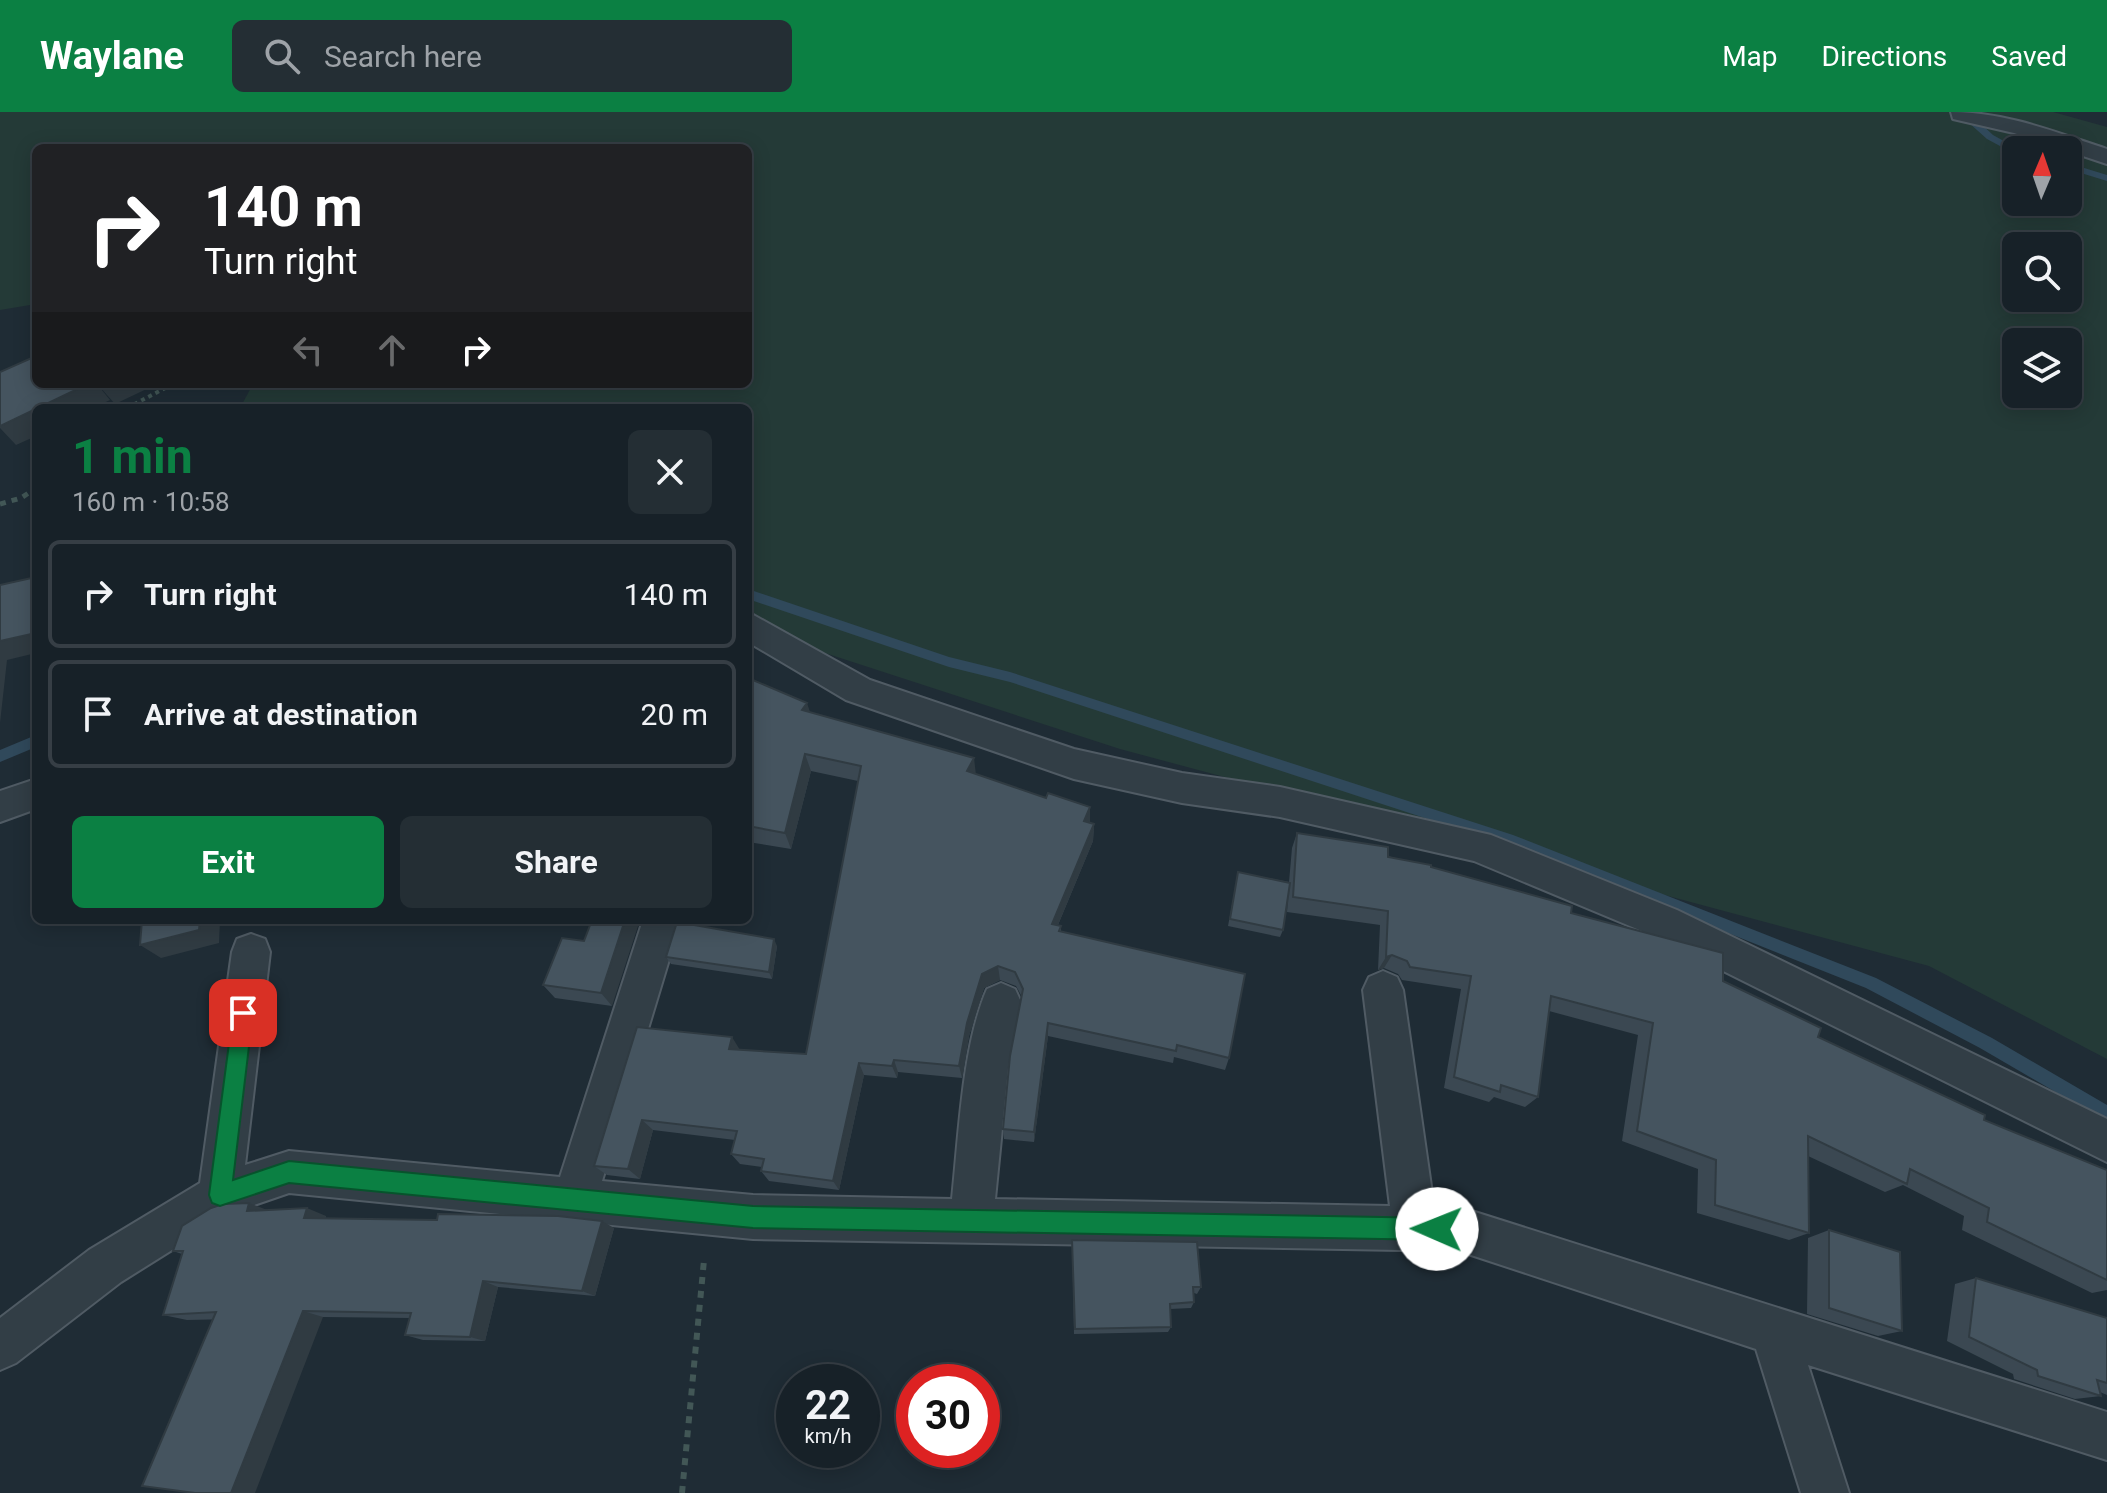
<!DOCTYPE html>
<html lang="en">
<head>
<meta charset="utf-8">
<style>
  :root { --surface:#172128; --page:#242e34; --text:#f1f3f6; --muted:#9ea3a8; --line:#363e45; --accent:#0b8043 }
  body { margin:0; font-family:Roboto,sans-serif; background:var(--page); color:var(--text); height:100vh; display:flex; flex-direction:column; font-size:30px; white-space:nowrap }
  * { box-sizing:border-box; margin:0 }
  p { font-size:26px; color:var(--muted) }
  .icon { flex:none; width:44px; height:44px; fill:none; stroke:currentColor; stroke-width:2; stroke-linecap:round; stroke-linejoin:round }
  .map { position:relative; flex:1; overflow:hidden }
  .side { position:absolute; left:32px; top:292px; width:720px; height:520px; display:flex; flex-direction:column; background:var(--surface); border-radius:12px; box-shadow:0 4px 20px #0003,0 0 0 2px var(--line) }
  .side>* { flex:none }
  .top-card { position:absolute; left:32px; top:32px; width:720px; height:244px; border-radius:12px; box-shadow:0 4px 20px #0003,0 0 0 2px var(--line); background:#202124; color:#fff; overflow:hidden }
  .needle { width:52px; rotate:2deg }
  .fabs { position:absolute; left:2002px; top:24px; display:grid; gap:16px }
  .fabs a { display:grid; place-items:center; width:80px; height:80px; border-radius:12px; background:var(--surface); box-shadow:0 4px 20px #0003,0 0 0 2px var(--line); font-size:40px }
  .speed { position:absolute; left:776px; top:1252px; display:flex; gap:16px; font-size:40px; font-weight:700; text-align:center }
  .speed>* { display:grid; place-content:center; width:104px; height:104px; border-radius:50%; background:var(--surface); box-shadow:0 4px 20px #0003,0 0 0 2px var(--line); line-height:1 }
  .speed small { font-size:20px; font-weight:400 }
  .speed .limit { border:12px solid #d22; background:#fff; color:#111 }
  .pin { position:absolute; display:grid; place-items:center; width:68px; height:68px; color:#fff; margin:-34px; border-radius:16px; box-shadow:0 4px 12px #0006 }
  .me { position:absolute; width:88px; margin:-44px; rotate:271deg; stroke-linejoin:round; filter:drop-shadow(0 0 6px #0008) }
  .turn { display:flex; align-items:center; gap:28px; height:168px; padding:0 40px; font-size:36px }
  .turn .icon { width:104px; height:104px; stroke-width:2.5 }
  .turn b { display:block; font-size:56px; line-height:68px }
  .lanes { display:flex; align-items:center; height:76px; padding:0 40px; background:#0003; justify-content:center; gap:40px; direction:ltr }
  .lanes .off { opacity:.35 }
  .round { display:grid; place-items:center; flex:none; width:84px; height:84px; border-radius:12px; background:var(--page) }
  .headline { display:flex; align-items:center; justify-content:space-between; height:136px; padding:0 40px }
  h1 { font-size:48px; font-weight:700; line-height:60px; color:var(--accent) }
  .button { display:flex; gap:16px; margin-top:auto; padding:16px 40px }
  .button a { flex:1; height:92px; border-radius:12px; background:var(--accent); color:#fff; font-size:32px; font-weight:700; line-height:92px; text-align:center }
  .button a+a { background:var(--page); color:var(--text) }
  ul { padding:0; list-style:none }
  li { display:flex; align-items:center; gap:24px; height:108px; margin:0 16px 12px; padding:0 24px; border:4px solid var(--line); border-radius:12px }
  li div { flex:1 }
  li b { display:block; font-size:30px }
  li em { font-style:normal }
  header { display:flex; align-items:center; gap:48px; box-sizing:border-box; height:112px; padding:0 40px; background:var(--accent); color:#fff }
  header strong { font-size:38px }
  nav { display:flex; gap:44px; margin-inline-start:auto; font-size:28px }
  .search { width:560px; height:72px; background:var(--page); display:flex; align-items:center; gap:20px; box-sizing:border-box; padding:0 28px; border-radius:12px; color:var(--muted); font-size:30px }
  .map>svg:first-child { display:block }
</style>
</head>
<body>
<header>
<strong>Waylane</strong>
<div class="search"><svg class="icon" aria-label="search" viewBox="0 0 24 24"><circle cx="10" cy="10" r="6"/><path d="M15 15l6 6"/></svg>Search here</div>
<nav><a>Map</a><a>Directions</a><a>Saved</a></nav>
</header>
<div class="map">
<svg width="2107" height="1381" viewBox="0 0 2107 1381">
  <rect width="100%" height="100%" fill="#1f2c35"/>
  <path fill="#243a37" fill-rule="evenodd" d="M0,0H2053L2107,15V947L1929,854L1120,637L748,516V296H240L253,272H748V36H36V192L0,198ZM2016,38H2068V90H2016ZM2016,134H2068V186H2016ZM2016,230H2068V282H2016Z"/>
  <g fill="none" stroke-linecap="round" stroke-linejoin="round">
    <path fill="#30495b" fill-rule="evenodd" d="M1968,0H1978V9L1993,23L2020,38H2016V42L2013,41L1987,27L1968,10Z
      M2068,51L2107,63V69L2068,57Z
      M748,477L949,545L1010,560L1513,723L1876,866L1992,926L2107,993V1010L1980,936L1866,876L1510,734L1010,570L949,555L748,487Z
      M36,623V635L0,650V638Z"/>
    <defs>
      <path id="street" d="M1951,0C2006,0 2055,20 2107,37V52L2014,21L1953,7Z
        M748,500L870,568L1074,637L1182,661L1280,675L1491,723L1677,798L2107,1007V1050L1649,822L1474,749L1280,705L1182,691L1074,667L846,588L748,530Z
        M36,667V697L0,710V679Z
        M643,808H681L602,1069L753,1083L952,1087C959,1023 962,934 987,877L1001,871L1015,877L1021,890L1008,956L995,1087L1390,1094L1363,878L1369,865L1383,859L1397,865L1403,878L1434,1095H1459L2107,1300V1348L1808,1253L1849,1381H1801L1756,1237L1459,1139L753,1127L289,1081L231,1101L121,1170L16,1251L0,1258V1206L89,1138L200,1071L232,840L237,827L251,822L265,827L270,840L245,1053L289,1039L560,1065Z"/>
    </defs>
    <use href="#street" stroke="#505b64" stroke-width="4"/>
    <path stroke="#425756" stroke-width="4" stroke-dasharray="4 4" stroke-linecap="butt" d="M127,296L173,272"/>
    <path stroke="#425756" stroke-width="5" stroke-dasharray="6 6" stroke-linecap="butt" d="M0,392L21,386L36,376"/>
    <path stroke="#425756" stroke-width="6" stroke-dasharray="7 7" stroke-linecap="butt" d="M682,1381L704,1148"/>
    <use href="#street" fill="#323e46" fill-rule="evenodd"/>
  </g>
  <path fill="#3b4852" d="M748,566L810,600L975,662L1094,712L1093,729L1058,813L1061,814V819L1229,946L1225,958L1174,945L1173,951L1048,924L1034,1030L1004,1027L1003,1017L1022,885L1016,874L1000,868L984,876L969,924L962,966L898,960L897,966L864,963L839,1078L769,1069L761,1059L762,1055L740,1052L731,1042L735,1028L653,1018L640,1067L607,1063L594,1054L637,915L740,938L806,942L858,669L811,659L791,737L748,730Z
    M1297,721L1431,755L1571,801L1723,869L1818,925L1984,1008L2107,1168V1178L2092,1181L1962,1118L1964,1104L1903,1073L1885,1080L1808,1044L1809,1121L1789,1128L1697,1101L1698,1057L1622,1029L1638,923L1549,899L1538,985L1525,995L1494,985L1489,990L1444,976L1461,877L1402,868L1398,862L1384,856L1378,858L1380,813L1287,800L1288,784L1283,818L1280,825L1228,814L1238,760L1289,770L1292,736Z
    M584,829L612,894L555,886L543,873Z
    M777,834L772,867L671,852L666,845Z
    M268,1098L326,1104L325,1107L614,1116L595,1184L498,1175L485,1229L423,1228L405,1223L410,1206L323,1205L187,1208L163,1203L182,1142L173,1139Z
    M1829,1118L1902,1219L1878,1224L1807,1202L1808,1126Z
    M1072,1128L1201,1175L1197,1182L1194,1181V1190L1191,1196L1170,1197L1171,1215L1168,1220L1074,1222Z
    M1976,1166L2107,1206V1283L2100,1280L2101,1284L2075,1287L2014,1267L2013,1262L1947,1229L1955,1172Z"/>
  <path fill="#303b42" d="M88,272H97L110,288L93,296H38Z
    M103,272H155V273L115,292L99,274Z
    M36,297V324L16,333L0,316V314Z
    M36,521V541L7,548L0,611V529Z
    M807,591L813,609L802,598Z
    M805,642L811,659L791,737L785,721Z
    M974,646L976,663L967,659Z
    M1090,695V711L1084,709Z
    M1094,712L1093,729L1052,827V812Z
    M200,808H220L219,831L161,846L140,833Z
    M625,808H640L612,894L601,881Z
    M774,827L777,834L772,867L769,860Z
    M1392,843L1384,856L1378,858L1386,845Z
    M998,854L1000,868L984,876L969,924L962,966L959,954L967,911L982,862Z
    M1048,911V924L1034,1030V1020Z
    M732,925L740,938L729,937Z
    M894,948L898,960L897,966L892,954Z
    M859,951L864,963L839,1078L833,1069Z
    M642,1008L653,1018L640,1067L628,1057Z
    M249,1091L270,1099H247Z
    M307,1096L326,1104L323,1114L304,1106Z
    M602,1109L614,1116L595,1184L582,1179Z
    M483,1169L498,1175L485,1229L470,1225Z
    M303,1199L323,1205L255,1381H231Z"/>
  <path fill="#45545f" stroke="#303b42" stroke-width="2" d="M36,244V272H88L0,314V260Z
    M36,465V521L0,529V473Z
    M748,566L807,591L802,598L974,646L967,659L1046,686L1048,681L1090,695L1084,709L1094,712L1052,812L1061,814L1059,819L1245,862L1229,946L1177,933L1176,939L1048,911L1034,1020L1003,1017L1010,944L1023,877L1015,860L998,854L982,862L967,911L959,954L894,948L892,954L859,951L833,1069L761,1059L764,1047L731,1042L737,1019L642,1008L628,1057L594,1054L637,915L732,925L729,937L806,942L861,654L805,642L785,721L748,714Z
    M1297,721L1388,735V745L1431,753V755L1572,794L1571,801L1723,841V869L1821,916L1818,925L1985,1003L1984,1008L2107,1058V1168L1987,1110L1989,1096L1910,1057L1907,1072L1808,1024L1809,1121L1715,1093L1716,1048L1637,1019L1653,911L1551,884L1538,985L1501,973L1500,980L1454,965L1471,864L1410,855L1407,849L1392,843L1386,845L1388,799L1293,785Z
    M1238,760L1290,771L1283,818L1230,807Z
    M142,808H200L199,818L140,833Z
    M592,808H625L601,881L543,873L562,826L584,829Z
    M677,810L774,827L769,860L666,845Z
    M249,1091L247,1099L307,1096L304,1106L437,1108L438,1102L558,1104L602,1109L582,1179L483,1169L470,1225L405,1223L411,1201L303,1199L231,1381H195L142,1374L216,1200L163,1203L183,1139H173L182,1114L211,1096L223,1092Z
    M1829,1118L1900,1140L1902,1219L1829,1196Z
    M1072,1128L1197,1130L1201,1175H1193L1194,1190L1170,1192L1171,1215L1075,1217Z
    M1976,1166L2107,1206V1271L2097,1268L2101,1284L2038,1264L2037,1258L1969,1225Z"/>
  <path fill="#0b8043" stroke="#07532c" stroke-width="2" d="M243,891L250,894L253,901L233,1068L289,1049L753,1094L1437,1106L1445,1109L1448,1117L1445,1125L1437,1128L753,1116L289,1071L220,1094L212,1091L209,1083L233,901L236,894Z"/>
</svg>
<div class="fabs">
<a><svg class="needle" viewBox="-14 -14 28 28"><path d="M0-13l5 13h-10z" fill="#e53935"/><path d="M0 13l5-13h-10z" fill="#9ea3a8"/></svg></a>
<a><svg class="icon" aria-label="search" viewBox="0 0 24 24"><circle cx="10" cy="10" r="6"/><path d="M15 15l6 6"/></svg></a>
<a><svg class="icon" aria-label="layers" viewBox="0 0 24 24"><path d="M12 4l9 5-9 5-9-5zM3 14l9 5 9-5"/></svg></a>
</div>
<div class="speed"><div>22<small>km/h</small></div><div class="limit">30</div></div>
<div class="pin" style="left:243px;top:901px;background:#d93025"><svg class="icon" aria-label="arrive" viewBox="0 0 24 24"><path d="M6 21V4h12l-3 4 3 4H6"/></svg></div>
<svg class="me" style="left:1437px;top:1117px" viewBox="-20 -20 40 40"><circle r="19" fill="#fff"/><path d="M0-13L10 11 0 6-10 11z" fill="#0b8043"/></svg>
<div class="top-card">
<div class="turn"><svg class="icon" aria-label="right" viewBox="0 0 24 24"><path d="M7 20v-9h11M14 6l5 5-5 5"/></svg><div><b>140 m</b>Turn right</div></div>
<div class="lanes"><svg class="icon off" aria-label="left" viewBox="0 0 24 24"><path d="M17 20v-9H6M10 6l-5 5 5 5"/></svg><svg class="icon off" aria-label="ahead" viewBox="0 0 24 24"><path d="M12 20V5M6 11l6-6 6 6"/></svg><svg class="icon" aria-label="right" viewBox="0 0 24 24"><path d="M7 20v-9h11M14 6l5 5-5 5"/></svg></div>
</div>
<section class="side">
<div class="headline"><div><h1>1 min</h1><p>160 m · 10:58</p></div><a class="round"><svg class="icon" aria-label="close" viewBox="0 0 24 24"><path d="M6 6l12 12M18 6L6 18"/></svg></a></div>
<ul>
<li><svg class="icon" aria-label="right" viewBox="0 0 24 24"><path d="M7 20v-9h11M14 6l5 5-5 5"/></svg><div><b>Turn right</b></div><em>140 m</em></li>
<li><svg class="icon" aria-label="arrive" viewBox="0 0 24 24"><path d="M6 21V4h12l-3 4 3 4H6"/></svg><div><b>Arrive at destination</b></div><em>20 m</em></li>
</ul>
<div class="button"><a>Exit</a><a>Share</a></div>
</section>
</div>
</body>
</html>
